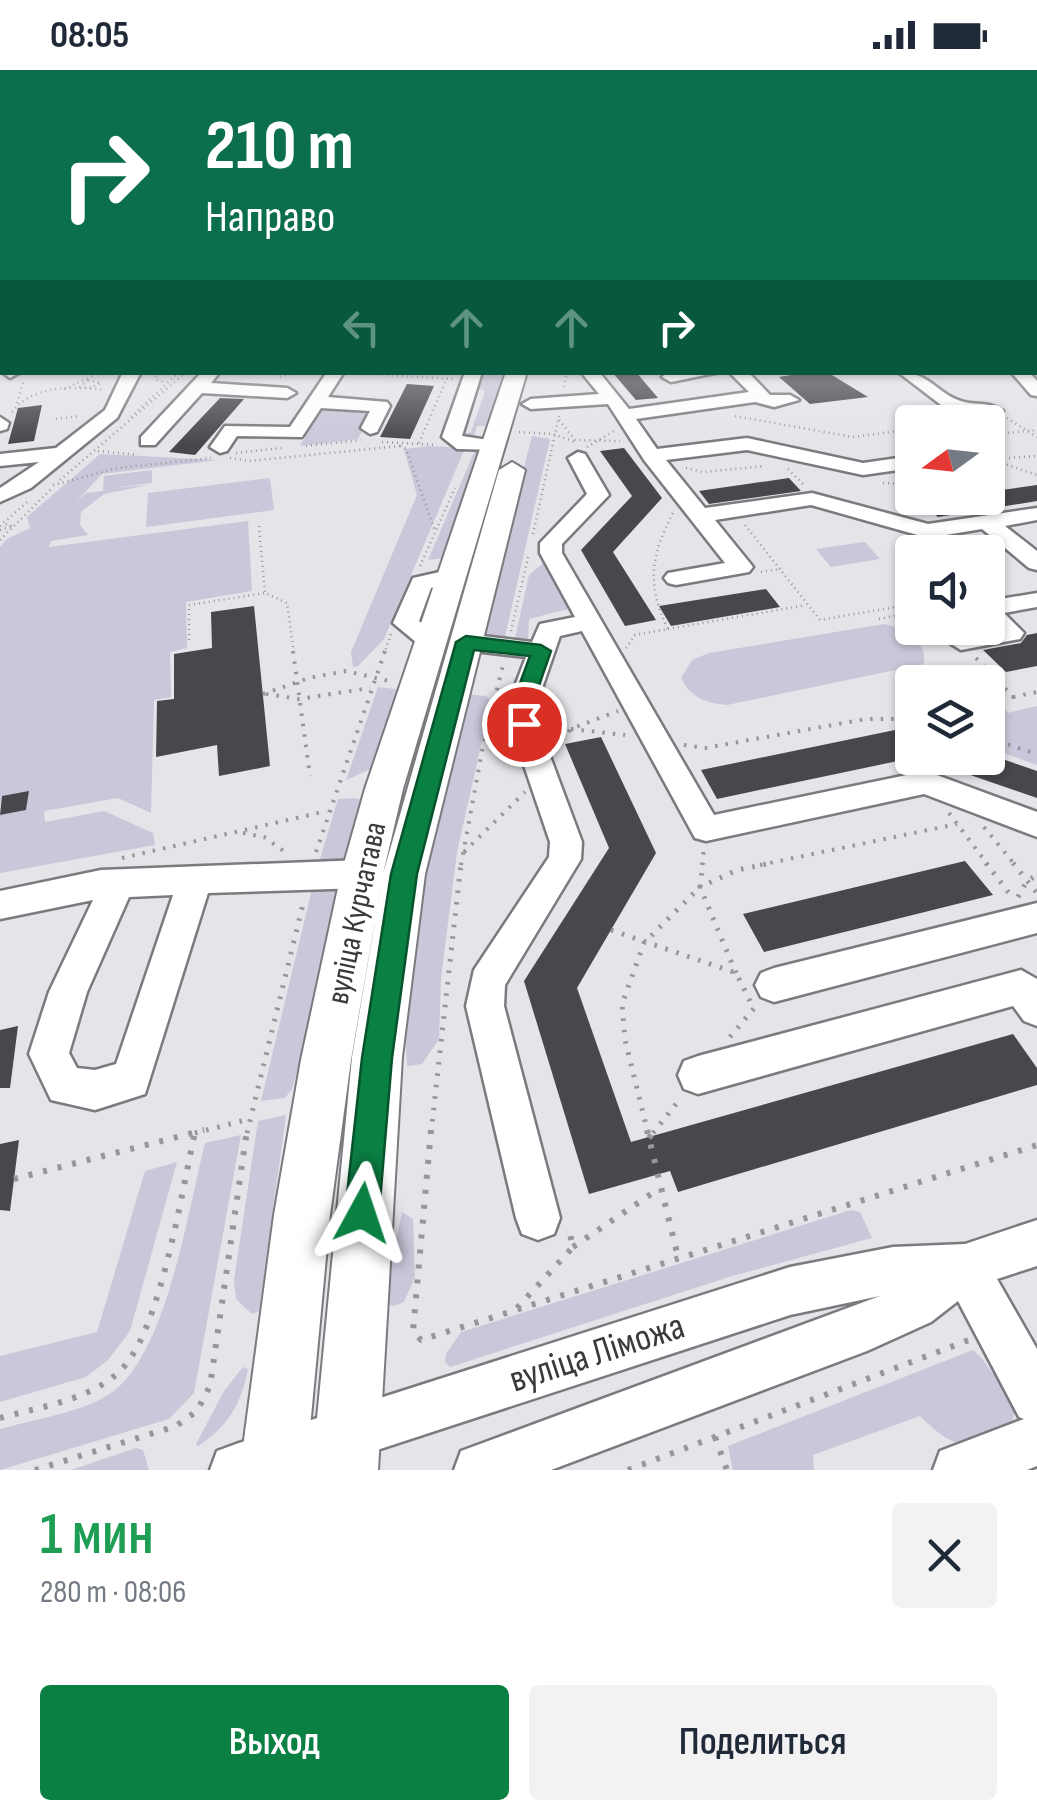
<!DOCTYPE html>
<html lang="ru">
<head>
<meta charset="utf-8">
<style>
  :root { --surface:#fff; --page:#f2f2f3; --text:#1f2937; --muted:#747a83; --accent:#0b8043 }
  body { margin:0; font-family:"Sofia Sans Condensed",sans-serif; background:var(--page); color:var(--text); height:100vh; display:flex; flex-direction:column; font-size:38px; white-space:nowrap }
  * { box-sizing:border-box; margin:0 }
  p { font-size:32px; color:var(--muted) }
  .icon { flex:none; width:55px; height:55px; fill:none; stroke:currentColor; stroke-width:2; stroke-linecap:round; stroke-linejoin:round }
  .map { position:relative; height:1400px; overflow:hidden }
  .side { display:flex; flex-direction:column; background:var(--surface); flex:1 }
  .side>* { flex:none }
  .banner { position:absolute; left:0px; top:0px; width:1038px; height:305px; box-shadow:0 2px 8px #0004; background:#0b6e4f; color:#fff; overflow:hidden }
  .needle { width:65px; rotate:255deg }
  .buttons { position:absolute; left:895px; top:335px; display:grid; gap:20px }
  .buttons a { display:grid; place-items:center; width:110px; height:110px; border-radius:10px; background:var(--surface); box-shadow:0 2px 8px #0004; font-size:50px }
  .pin { position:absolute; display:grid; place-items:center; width:85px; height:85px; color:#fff; margin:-42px; border:5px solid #fff; border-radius:50%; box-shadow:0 2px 10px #0007 }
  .me { position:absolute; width:110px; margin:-55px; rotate:5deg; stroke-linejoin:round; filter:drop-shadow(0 0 8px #0008) }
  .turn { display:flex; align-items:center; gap:35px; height:210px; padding:0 40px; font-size:45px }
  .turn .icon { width:130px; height:130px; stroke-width:2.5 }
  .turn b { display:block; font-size:70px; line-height:85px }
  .lanes { display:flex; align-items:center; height:95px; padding:0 40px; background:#0003; justify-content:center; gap:50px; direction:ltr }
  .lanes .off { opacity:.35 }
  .round { display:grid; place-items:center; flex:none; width:105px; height:105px; border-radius:10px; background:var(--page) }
  .head { display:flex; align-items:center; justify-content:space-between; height:170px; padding:0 40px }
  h1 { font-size:60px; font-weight:600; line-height:75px; color:#1e9e55 }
  .action { display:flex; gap:20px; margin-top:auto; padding:20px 40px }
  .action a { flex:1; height:115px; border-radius:10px; background:var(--accent); color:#fff; font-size:40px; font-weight:600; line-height:115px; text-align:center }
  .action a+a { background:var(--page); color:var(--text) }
  .status { display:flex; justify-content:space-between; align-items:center; height:70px; padding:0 50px; background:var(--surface); direction:ltr }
  .status svg { height:28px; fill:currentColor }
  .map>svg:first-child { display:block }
</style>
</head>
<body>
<div class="status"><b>08:05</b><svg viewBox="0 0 49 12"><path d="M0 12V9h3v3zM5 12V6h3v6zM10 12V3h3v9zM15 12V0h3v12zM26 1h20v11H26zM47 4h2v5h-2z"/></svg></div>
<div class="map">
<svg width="1037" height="1400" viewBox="0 0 1037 1400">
  <rect width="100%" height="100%" fill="#e4e4e9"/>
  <path fill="#c9c7d9" d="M492,303H508L491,356H477L472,372L461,370V365L471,362L485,321L478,318L482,306Z
    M321,340L371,343L358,369L300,376Z
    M532,366L550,369L504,571L483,567L482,562Z
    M429,376L465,378L384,569L358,596L353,597L351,582L417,425L404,379Z
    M475,380L479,384L444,488L428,490Z
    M100,384L218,390L102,404L75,433L86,423L103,421L104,406L152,400V413L112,418L149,415L104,424L81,442L80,455L88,465L51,471L49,477L248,451L252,521L186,532L187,578L170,582L171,627L154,630L151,743L118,728L44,741L45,752L104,741L153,763L155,775L0,803V745L26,740L29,722L2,726L0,735V477L7,469L30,458L27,447Z
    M270,408L274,440L146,457L148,423Z
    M865,472L880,489L831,497L816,479Z
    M548,489L572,538L529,549L528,570L514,573L529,505Z
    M884,554C905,559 927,569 924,594L727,635C706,633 691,628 681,608L692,590L709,583Z
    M378,617L403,620L373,698L346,710Z
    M988,619L1008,643L1037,636V695L988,677Z
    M464,624L486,626L491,631L457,782L441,908L439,969L422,994L407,996C398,872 436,744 464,624Z
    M355,728L362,730L351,783L343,789H320L338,729Z
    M333,810L341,820L317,930L292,1019L285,1028L261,1031L314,811Z
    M286,1045L259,1241L252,1244L236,1229L234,1210L258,1051Z
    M241,1065L194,1323L169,1349L0,1400V1359C34,1349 81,1343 111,1323C167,1284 188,1140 205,1073Z
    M177,1092L130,1261L108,1290L86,1307L0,1332V1286L97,1262L145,1101Z
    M851,1140L860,1142L872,1168L729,1207L450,1297L445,1292L446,1284L461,1262Z
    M402,1142L413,1149L415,1207L404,1232L394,1236L385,1233L384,1226Z
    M973,1280C987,1291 994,1311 1010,1317L1015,1341L1011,1357C962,1375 960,1385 920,1346L813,1385L814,1400H733L728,1376Z
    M243,1297L248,1299C242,1333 227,1358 198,1376L196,1374L224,1321Z
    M136,1378L143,1380L149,1400H71Z"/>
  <path fill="#48484c" d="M612,302H636L658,328L636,330Z
    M788,302H827L868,327L810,334L779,307L791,305Z
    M407,314L434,316L410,369L380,367Z
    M220,328L244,329L195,385L169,382Z
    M42,335L34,371L8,374L18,338Z
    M624,378L662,428L613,482L656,550L625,556L581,480L632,426L600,381Z
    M789,408L801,421L709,434L699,421Z
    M1037,415V431L938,447L922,432L988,428V422Z
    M766,519L780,537L671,556L659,536Z
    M254,536L270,696L219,706L217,675L156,687L157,631L174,629V584L212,578L211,542Z
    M1037,563V596L1006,602L983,580L1021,573L1027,565Z
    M895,660L912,681V688L717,729L701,700Z
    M601,667L656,783L577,918L631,1072L1013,964L1037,998V1015L678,1122L670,1101L589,1124L524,911L609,778L565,674Z
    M988,684L1037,701V728L927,690L988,688Z
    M29,721L26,740L0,745L2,726Z
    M965,791L993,825L764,882L743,844Z
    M18,956L10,1018H0V960Z
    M19,1070L10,1141L0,1140V1074Z"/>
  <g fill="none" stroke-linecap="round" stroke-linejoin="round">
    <defs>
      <path id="minor" d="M0,218H2V226H0Z
        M2,254V264L0,265V255Z
        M1035,273L1037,274V284L1035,283Z
        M2,302V301L19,303L10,308Z
        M123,302H141L117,348L31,418L0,432V418L39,392L0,396V384L56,378L105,340Z
        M202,302H220L211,313L287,318L296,323L287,328L202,323L155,375H141V367Z
        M327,302H344L328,327L387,332L390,336L377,362L370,364L361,358L370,341L321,338L302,367L237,366L227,381L220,383L210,377L225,356L290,357Z
        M465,302H482L462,366L501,372V380L457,379L442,367Z
        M581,302H599L629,339L749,322L729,302H748L770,325H790L799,330L774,337L755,332L636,349L657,379L747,368L863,393L912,386V398L863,405L747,380L666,390L705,438L812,423L928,454L1037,438V450L1005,456L1037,481V500L1029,498L982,459L928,468L811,435L715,450L753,497L749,502L676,515L668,513L664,508L668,503L725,493L644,390L608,334L531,339L522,334L531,329L599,324Z
        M668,302H720L671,312L662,307Z
        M898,302C931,302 937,325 964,332C978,335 992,332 1003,341L994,346L962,342L958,352H940L945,338Z
        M1011,302H1029L1037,311V326L1031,325Z
        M0,347L9,353L7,359L0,361Z
        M578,382L585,384L609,425L562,474V483L714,745L926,701L1037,742V767L924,724L706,771L695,768L582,561L560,566L540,624L538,654L582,772L581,789L505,915L504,936L560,1148L554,1164L538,1170L522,1164L516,1148L466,936L474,900L549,787L550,772L510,654L512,624L526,587L466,580L453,572L466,564L532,572L540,554L575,547L540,483V473L587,424L568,388Z
        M453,499L465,506L461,511L431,518L419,551L445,572L441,578H423L393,553L413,508Z
        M1037,523V537L1004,543L1024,563L1020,569L961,580L948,572L952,566L992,558L988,554V531Z
        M362,790L374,794L379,804L374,814L362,818L208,823L145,1024L95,1040L51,1030L29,984L49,922L93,830L0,849V821L101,800ZM173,825L116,994L95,1000L77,998L69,983L87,922L129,827Z
        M1037,833V863L774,932L761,927L755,915L761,903L774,898Z
        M1021,900L1037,909V956L1024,951L1013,936L698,1024L684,1019L678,1005L684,991L698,986Z
        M1037,1150V1196L997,1209L1037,1279V1396L1027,1400H933L940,1381L1024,1349L1019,1347L958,1231L931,1252L867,1281L551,1400H454L461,1381L480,1374L880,1226L790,1245L316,1400H210L217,1381L236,1374L790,1197L893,1177L965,1174Z"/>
      <path id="major" d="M1035,178H1037V185H1035Z
        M506,302H527L403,719L383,804L351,990L330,1145L306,1400H240L274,1145L301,990L341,804L365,719Z
        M512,392L525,400L425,804L402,987L378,1400H312L352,987L383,804L499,400Z"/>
    </defs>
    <use href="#minor" stroke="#7b7a7f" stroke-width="5"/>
    <use href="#major" stroke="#7b7a7f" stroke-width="4"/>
    <path stroke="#97979b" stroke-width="2.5" stroke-dasharray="1 4" stroke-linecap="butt" d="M89,302H106
      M159,302L155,309L166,313
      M352,303L453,309
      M280,306L306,302
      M88,310L101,313L91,318L80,317Z
      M564,317L567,302
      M64,319L101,302
      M17,333L24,310
      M12,342C33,315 73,316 104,320
      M735,346L853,367L912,359
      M131,347L179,302
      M1007,348L1037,367
      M56,349L80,346
      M559,350L575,370L620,371
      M519,362L553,364L577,373
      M988,365L1037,360
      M382,372L437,375
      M419,373L447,308
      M306,376L361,370
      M400,376L406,379L435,461
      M587,377L614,361
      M98,381L138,385
      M236,383L282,378
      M230,388L249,391L400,376
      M988,388L1037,405
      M994,389L1037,386
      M686,398L703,402L765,396
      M788,399L803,414
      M988,401L1007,398
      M60,410L185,303
      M883,413L912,414
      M53,415L118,398L211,388
      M900,416L912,425
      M916,428L923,441
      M745,455L820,550L912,534
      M0,456L27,432
      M259,456L265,523L287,533L294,584
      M0,460L13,456L4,454
      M533,464L559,346
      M0,470L53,417
      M420,496L455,418
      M761,502L781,499
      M879,549L912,542
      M668,559L806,535
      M511,561L529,483
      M189,570V535L265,523
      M626,578L635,565L668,559C646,515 651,485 673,443
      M384,584L391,564"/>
    <path stroke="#97979b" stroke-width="4" stroke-dasharray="2.5 8" stroke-linecap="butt" d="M293,581L310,706
      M976,588L1013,627L988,633
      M263,624L309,608L346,601L393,612
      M266,624L299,629L370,618
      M1013,627L1037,622
      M571,659L625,665
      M988,668L1037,684
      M684,675L705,678L866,649H912
      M555,678L571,659L618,641
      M949,743L988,795
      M984,757L1015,795
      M243,763L264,767L288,784
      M316,782L385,581
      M464,782L525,722
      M122,788L327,741
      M461,795L483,676L503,595
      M702,795L704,779
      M760,795L957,754"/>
    <path stroke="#97979b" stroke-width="5" stroke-dasharray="2.5 9" stroke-linecap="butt" d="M986,793L1012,827
      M1013,793L1037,823
      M1018,827L1027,811L1037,805
      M611,860L736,903L754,939
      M736,903L700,817L737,800L772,793
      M730,967L756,936
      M195,1063L249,1049
      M247,1063L304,830
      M431,1063L461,793
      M648,1063L625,970L622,934L644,873L700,817L703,793
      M653,1063L680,1029"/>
    <path stroke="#97979b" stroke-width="6" stroke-dasharray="4 11" stroke-linecap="butt" d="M431,1060L413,1261L421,1270L1037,1075
      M647,1060L678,1187
      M649,1068L655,1060
      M14,1109L204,1060
      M573,1177L660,1118
      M517,1238L573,1177L568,1156
      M0,1348C39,1337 92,1330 122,1299C161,1258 182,1120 195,1062
      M715,1367L727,1400
      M35,1400L176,1356L197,1341L210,1316L247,1060
      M628,1400L969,1270"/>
    <use href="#minor" fill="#fff" fill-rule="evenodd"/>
    <use href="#major" fill="#fff" fill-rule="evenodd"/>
  </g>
  <linearGradient id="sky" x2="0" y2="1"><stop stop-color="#92b1dd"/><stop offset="0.48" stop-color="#f3f3f5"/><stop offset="1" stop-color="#f3f3f5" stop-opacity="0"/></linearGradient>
  <rect width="1037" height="374" fill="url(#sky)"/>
  <path fill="#0b8043" stroke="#07532c" stroke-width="2.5" d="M466,566L541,575L551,581L536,624L534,654L524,661L513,654L516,624L530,586L474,580L417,804L392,988L379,1143L374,1155L362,1160L350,1155L345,1143L362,988L391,804L456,572Z"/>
  <g text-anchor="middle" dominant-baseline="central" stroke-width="10" stroke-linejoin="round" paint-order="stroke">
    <g font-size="32" fill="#3a3a3c" stroke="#fff">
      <text transform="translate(357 843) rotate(-78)">вуліца Курчатава</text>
    </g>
    <g font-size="38" fill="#3a3a3c" stroke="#fff">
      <text transform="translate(597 1283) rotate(-18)">вуліца Ліможа</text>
    </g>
  </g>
</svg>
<div class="buttons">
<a><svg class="needle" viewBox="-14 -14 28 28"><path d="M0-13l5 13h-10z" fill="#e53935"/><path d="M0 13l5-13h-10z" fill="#747a83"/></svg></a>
<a><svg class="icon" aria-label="sound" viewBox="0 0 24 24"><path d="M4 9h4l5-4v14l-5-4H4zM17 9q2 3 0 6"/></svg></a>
<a><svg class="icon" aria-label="layers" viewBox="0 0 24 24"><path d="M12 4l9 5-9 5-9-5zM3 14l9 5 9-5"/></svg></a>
</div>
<div class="pin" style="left:524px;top:654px;background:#d93025"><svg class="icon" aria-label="arrive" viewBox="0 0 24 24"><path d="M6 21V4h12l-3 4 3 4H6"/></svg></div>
<svg class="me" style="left:362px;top:1143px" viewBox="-20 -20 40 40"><path d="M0-17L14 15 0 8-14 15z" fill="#0b8043" stroke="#fff" stroke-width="4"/></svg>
<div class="banner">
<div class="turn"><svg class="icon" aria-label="right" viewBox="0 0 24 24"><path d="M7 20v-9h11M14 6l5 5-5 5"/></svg><div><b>210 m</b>Направо</div></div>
<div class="lanes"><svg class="icon off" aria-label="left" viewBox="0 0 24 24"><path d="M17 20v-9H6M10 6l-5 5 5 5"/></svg><svg class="icon off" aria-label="ahead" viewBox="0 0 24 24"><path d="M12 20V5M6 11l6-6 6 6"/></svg><svg class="icon off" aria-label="ahead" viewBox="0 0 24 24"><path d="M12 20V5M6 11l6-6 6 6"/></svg><svg class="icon" aria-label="right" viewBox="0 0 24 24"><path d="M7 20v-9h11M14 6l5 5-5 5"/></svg></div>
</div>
</div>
<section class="side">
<div class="head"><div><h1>1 мин</h1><p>280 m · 08:06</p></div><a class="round"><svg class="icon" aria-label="close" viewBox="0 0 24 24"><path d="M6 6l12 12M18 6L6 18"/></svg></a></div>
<div class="action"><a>Выход</a><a>Поделиться</a></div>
</section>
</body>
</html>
